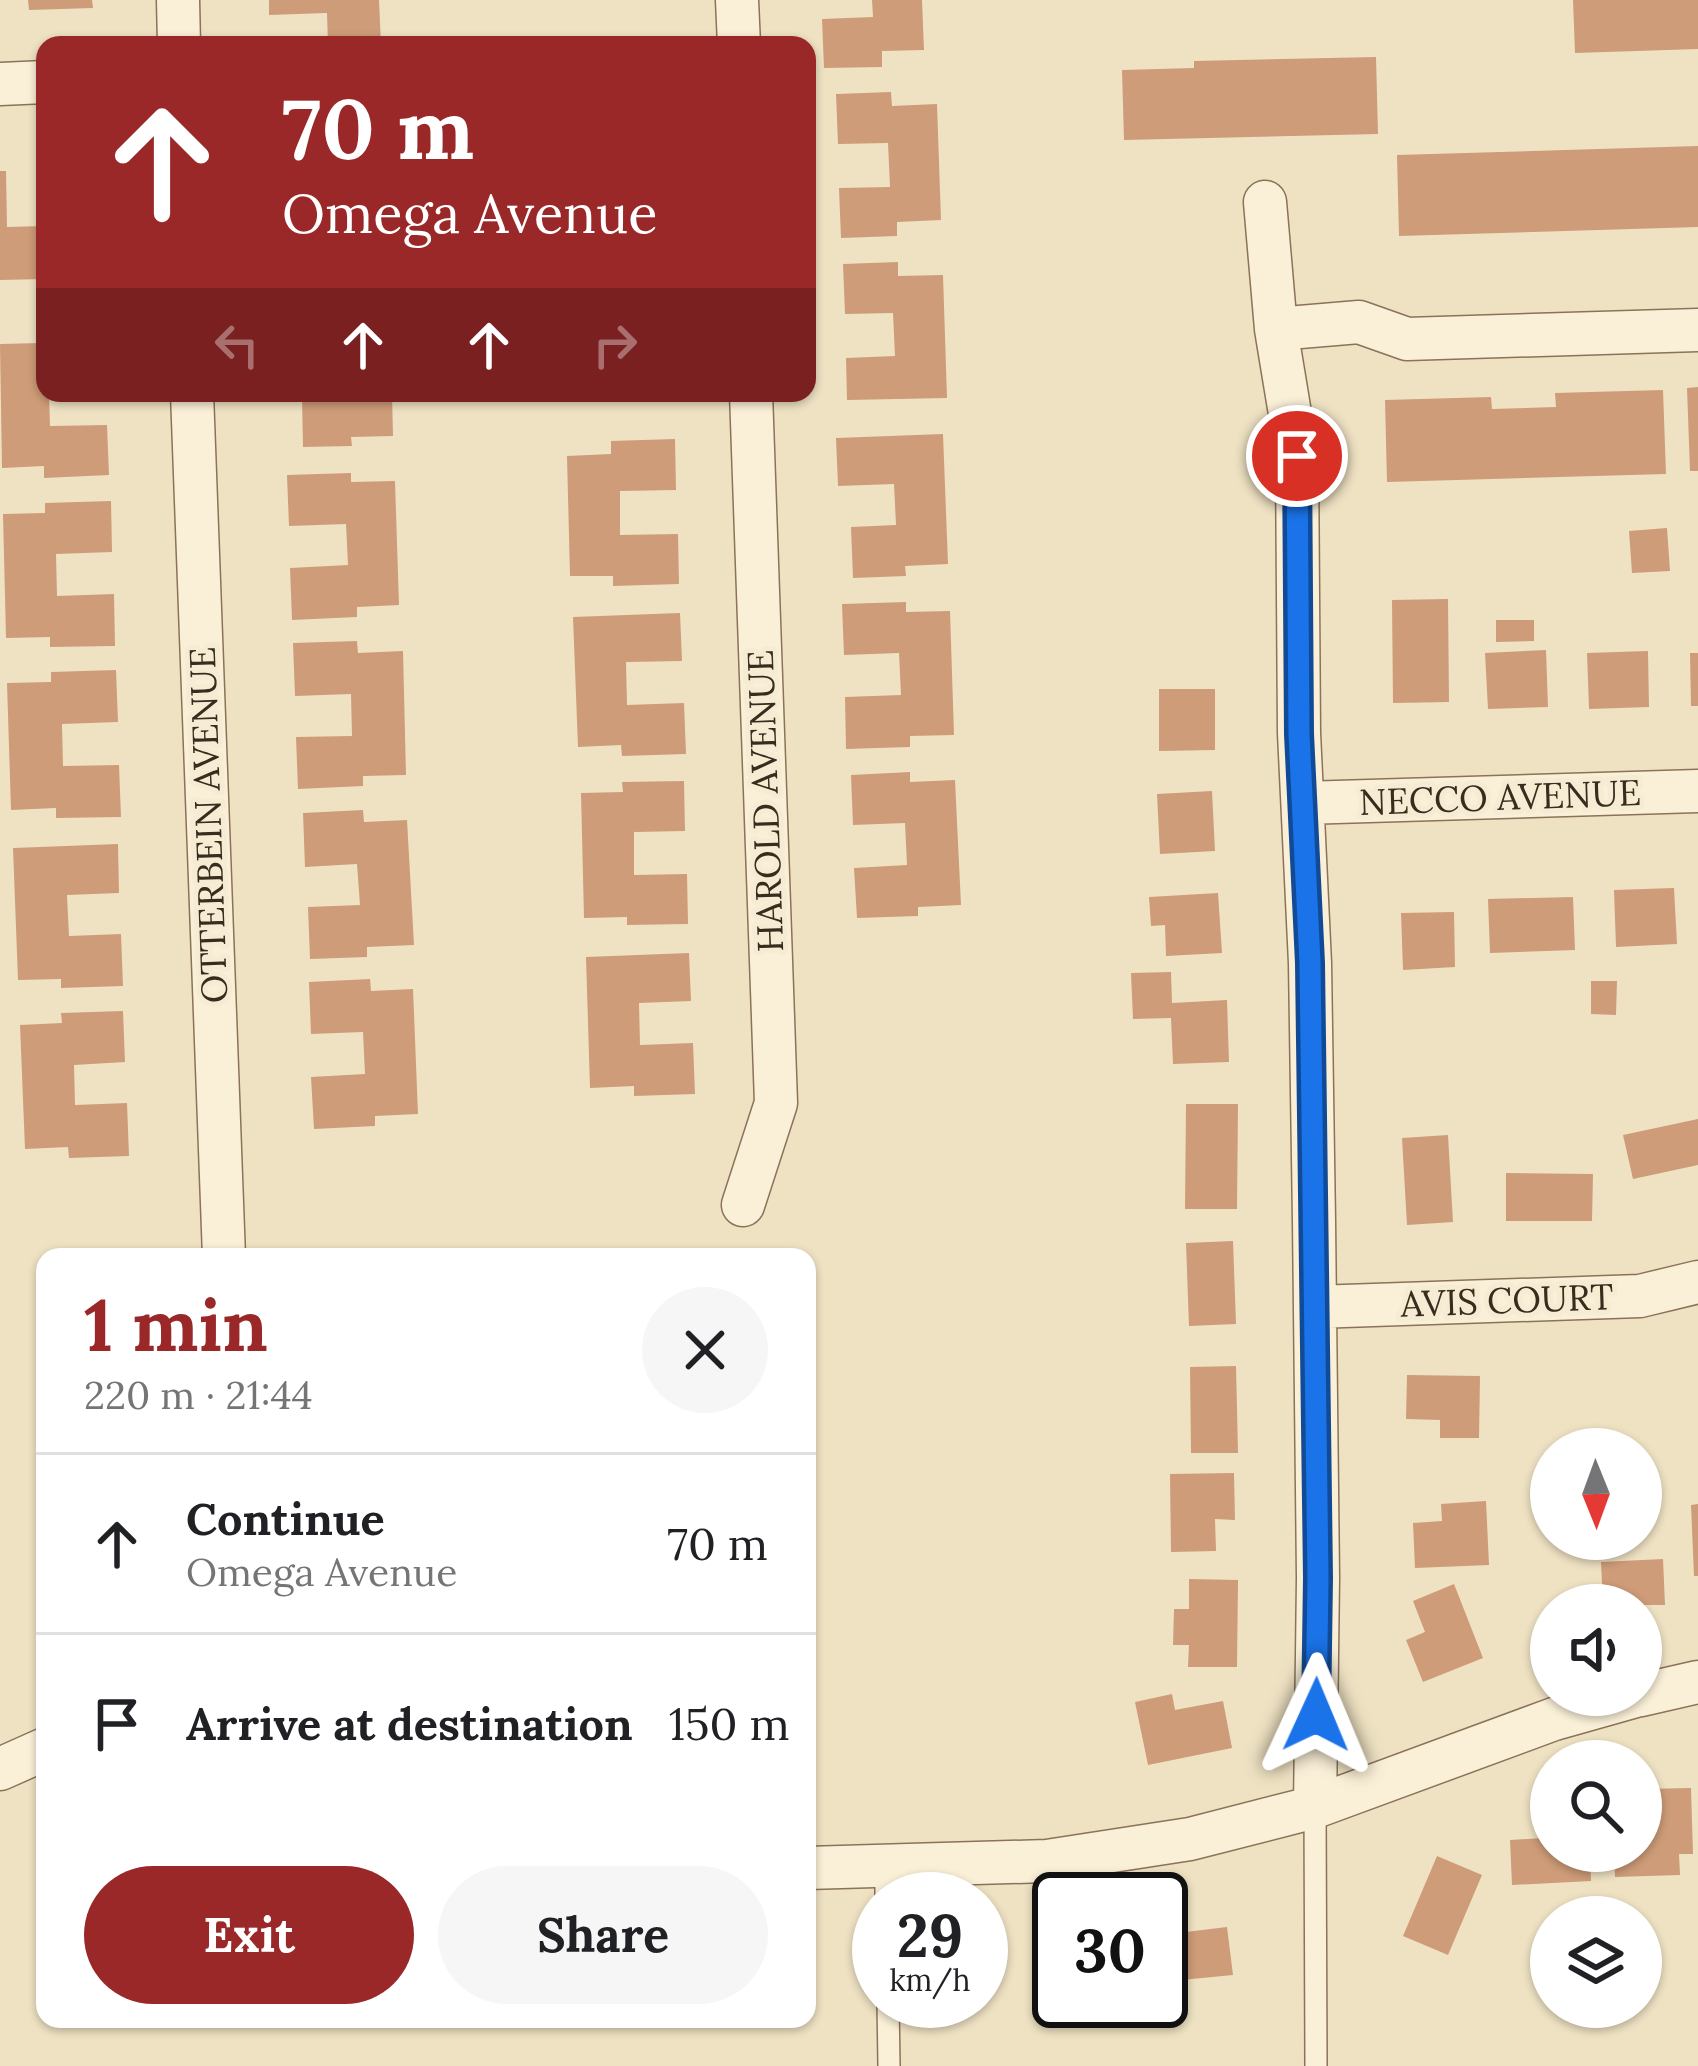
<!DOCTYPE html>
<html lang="en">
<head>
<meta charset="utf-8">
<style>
  :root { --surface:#fff; --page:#f6f6f6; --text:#202124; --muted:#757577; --line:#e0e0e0; --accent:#9a2828 }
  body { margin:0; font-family:Lora,serif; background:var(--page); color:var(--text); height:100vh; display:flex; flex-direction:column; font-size:45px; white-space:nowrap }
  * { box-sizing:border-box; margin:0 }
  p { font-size:39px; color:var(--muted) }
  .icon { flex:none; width:66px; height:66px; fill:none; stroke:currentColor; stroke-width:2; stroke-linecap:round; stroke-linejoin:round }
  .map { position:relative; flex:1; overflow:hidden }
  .panel { position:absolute; left:36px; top:1248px; width:780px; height:780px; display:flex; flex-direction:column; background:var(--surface); border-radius:24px; box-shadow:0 3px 9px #0004 }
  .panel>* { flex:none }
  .banner { position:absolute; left:36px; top:36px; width:780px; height:366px; border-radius:24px; box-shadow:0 3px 9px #0004; background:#9a2828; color:#fff; overflow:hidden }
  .needle { width:78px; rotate:179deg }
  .controls { position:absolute; left:1530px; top:1428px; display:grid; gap:24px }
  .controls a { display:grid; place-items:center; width:132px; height:132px; border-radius:50%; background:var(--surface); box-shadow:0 3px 9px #0004; font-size:60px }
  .speed { position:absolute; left:852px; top:1872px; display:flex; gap:24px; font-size:60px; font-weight:700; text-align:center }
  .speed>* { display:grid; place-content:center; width:156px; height:156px; border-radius:50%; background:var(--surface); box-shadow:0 3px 9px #0004; line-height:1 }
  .speed small { font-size:30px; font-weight:400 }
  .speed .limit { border:6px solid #111; border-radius:18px; background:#fff; color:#111 }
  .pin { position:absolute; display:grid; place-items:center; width:102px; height:102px; color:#fff; margin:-51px; border:6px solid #fff; border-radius:50%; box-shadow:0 3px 12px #0007 }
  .me { position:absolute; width:132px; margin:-66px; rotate:1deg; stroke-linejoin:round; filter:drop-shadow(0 0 9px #0008) }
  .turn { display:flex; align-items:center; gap:42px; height:252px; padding:0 48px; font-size:54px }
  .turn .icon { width:156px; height:156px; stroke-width:2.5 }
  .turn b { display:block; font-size:84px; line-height:102px }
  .lanes { display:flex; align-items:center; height:114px; padding:0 48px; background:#0003; justify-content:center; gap:60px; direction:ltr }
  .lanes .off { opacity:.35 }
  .round { display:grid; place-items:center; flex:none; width:126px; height:126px; border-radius:63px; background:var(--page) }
  .overview { display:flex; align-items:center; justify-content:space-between; height:204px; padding:0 48px }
  h1 { font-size:72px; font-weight:700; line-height:90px; color:var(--accent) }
  .button { display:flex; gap:24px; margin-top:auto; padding:24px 48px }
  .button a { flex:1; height:138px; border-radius:72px; background:var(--accent); color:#fff; font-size:48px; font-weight:700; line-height:138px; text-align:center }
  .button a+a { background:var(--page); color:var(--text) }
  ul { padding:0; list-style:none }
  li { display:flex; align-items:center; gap:36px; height:180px; padding:0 48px; border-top:3px solid var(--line) }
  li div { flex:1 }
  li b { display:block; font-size:45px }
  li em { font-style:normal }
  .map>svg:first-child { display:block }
</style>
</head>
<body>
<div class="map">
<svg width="1698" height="2066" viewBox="0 0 1698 2066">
  <rect width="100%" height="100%" fill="#efe2c3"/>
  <path fill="#ce9c78" d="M28,0H92L93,8L29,10Z
    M269,0H379L381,45H328L327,13L269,15Z
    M872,0H922L924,50L882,51V67L824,68L822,19L873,17Z
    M1573,0H1698V49L1575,53Z
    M1376,57L1378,134L1124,140L1122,70L1194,68V61Z
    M891,92L892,106L937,104L941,220L897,222V236L841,238L839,188L890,187L888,143L838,144L836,94Z
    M1698,146V227L1399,236L1397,155Z
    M0,171H6L7,227L45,226V279L0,280Z
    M898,262V276L943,275L947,398L847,400L846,358L895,356L893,313L845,314L843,264Z
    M40,332H45V393H49L50,426L107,425L109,475L44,478V466L2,468L0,344L41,343Z
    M1698,387V471H1690L1687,388Z
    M1663,390L1666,474L1387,482L1385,400L1491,397L1492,409L1556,407L1555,393Z
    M341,393H392L393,436L351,437L352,446L303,447L302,396L341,395Z
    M943,434L948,564L905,566L906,576L853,578L851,527L896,525L894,484L838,486L836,438Z
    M675,439L676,490L620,491V535L678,534L679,584L613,586V576H570L567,456L611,454V441Z
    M351,473V482L395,481L399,605L357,607V617L292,620L290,568L348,565L346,524L289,526L287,475Z
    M111,501L112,552L56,554L57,596L114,594L115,646L50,647V637L6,638L3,514L45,513V503Z
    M1667,528L1670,571L1632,573L1629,531Z
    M1448,599L1449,702L1393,703L1392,600Z
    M906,602V612L950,611L954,735L910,736V747L846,749L845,697L901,695L899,653L844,655L842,604Z
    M680,613L682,661L626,662L627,705L684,703L686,754L622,756L621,745L578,747L573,617Z
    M1496,620H1534V641L1496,642Z
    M357,641L358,653L403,651L406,775L363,776V786L298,789L296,737L352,736L351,694L295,696L293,643Z
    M1546,650L1548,707L1488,709L1485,653Z
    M1648,651L1649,707L1589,709L1587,653Z
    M1690,653H1698V706H1691Z
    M116,670L118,722L62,724L63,766L119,765L121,817L56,818V808L11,810L7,683L51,682V672Z
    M1159,689H1215V750L1159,751Z
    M910,772V782L955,780L961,905L918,907V916L857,918L854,868L907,865L905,823L853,825L851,775Z
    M684,781L685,831L634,832V875L687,874L688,924L627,925V917L584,918L581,793L623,792L622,782Z
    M1212,791L1215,851L1160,854L1157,794Z
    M363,810L364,822L407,820L414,945L367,947V957L310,959L308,907L360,905L357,864L305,867L303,813Z
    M118,844L119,893L67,895L69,936L121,934L123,986L61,988V979L18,980L13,848Z
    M1674,888L1677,944L1616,947L1614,890Z
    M1218,893L1222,953L1166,956L1165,925L1151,926L1149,897Z
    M1573,897L1575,950L1490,953L1488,899Z
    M1454,912L1455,967L1403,970L1401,913Z
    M689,953L691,1001L639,1003L640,1045L693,1043L695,1094L634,1096V1086L590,1088L586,957Z
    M1171,972L1172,1003L1227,1000L1229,1062L1173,1064L1171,1018L1133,1019L1131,973Z
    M370,979L371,991L413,989L418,1114L375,1116V1126L314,1129L311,1077L365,1074L363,1032L311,1034L309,982Z
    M1591,981H1617L1616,1015L1591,1014Z
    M123,1011L125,1062L74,1065L75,1105L127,1103L129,1156L69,1158L68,1147L25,1149L20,1025L62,1023L61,1013Z
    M1186,1104H1238L1237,1209H1185Z
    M1698,1119V1165L1633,1179L1623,1135Z
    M1448,1135L1453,1222L1407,1225L1402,1138Z
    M1506,1173L1593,1174L1592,1221H1506Z
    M1233,1241L1236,1324L1189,1326L1186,1243Z
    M1236,1366L1238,1453H1191L1190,1367Z
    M1407,1375L1480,1376L1479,1438H1440V1420L1406,1419Z
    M1234,1473L1235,1520L1215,1519L1216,1551L1171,1552L1170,1474Z
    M1486,1501L1489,1565L1415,1568L1413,1523L1442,1521L1441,1504Z
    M1698,1504V1576H1694L1691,1505Z
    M1663,1559L1665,1605H1603L1601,1562Z
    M1189,1579L1238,1580L1237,1667H1188L1189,1645H1173L1174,1609H1189Z
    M1454,1584L1483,1658L1423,1682L1406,1640L1425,1632L1413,1601Z
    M1172,1694L1175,1710L1223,1701L1232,1748L1148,1765L1135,1702Z
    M1691,1788L1693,1854H1679L1680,1875L1615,1877L1614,1851H1641V1811L1645,1810L1644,1789Z
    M1551,1820V1851H1590L1591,1881L1512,1885L1510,1840L1542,1838L1541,1821Z
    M1437,1856L1482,1875L1448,1955L1403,1936Z
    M1227,1927L1233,1975L1161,1982V1935Z"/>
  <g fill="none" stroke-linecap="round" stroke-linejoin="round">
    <defs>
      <path id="service" d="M1315,1807L1316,2066
        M886,1866V1899
        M888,2001L889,2066"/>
      <path id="minor" d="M178,0L179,45
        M737,0L739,45
        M0,84L45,82
        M1265,202L1276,329L1359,322L1407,339L1698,330
        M1276,329L1297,456L1299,733L1310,963L1314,1221L1318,1578L1315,1807
        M192,393L224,1257
        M1303,803L1698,791
        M743,1205L776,1103L751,393
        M1315,1307L1640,1296L1698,1282
        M1641,1695L1698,1682
        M0,1769L45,1749
        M807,1868L1047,1861L1190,1839L1315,1807L1554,1719L1639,1695"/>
    </defs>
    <use href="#service" stroke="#8a7359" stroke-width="24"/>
    <use href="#minor" stroke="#8a7359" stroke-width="45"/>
    <use href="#service" stroke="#faefd7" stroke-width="21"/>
    <use href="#minor" stroke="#faefd7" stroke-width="42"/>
  </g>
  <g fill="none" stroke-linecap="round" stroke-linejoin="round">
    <defs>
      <path id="route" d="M1297,456L1299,734L1310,963L1318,1578L1316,1715"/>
    </defs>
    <use href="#route" stroke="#114b97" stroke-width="30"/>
    <use href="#route" stroke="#1a73e8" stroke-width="21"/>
  </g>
  <g text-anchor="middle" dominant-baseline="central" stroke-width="10" stroke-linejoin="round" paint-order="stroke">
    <g font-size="36" fill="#392b1e" stroke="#f6ecd3">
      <text transform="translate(1500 797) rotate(-2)">NECCO AVENUE</text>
      <text transform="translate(765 801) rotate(-92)">HAROLD AVENUE</text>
      <text transform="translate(208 825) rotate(-92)">OTTERBEIN AVENUE</text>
      <text transform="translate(1507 1300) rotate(-2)">AVIS COURT</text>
    </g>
  </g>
</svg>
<div class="controls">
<a><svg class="needle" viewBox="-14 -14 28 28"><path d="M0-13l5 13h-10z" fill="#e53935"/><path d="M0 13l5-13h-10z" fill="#757577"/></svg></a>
<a><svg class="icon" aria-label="sound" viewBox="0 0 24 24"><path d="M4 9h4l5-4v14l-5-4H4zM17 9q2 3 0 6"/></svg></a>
<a><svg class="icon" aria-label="search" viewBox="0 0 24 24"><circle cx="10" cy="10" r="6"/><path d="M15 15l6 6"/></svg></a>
<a><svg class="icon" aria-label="layers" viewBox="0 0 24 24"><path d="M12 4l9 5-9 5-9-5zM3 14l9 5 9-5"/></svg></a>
</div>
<div class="speed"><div>29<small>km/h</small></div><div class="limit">30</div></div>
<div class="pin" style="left:1297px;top:456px;background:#d93025"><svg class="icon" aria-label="arrive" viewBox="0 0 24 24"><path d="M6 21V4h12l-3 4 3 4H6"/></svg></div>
<svg class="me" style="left:1316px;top:1715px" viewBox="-20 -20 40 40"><path d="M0-17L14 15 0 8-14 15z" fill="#1a73e8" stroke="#fff" stroke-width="4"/></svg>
<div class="banner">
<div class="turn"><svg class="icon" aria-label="ahead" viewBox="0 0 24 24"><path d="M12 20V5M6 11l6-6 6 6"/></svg><div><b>70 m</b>Omega Avenue</div></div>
<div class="lanes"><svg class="icon off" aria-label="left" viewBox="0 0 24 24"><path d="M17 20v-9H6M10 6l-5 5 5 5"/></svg><svg class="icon" aria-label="ahead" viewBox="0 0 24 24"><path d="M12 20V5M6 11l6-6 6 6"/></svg><svg class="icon" aria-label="ahead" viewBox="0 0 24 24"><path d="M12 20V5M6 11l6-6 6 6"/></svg><svg class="icon off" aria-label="right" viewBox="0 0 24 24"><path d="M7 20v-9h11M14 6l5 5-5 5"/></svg></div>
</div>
<section class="panel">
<div class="overview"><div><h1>1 min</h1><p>220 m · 21:44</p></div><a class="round"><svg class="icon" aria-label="close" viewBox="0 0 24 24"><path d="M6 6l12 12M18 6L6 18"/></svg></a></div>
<ul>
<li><svg class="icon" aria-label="ahead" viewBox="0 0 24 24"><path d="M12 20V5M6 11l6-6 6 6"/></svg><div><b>Continue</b><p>Omega Avenue</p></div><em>70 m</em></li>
<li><svg class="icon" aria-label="arrive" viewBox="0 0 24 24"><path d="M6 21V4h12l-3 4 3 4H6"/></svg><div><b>Arrive at destination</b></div><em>150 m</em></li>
</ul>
<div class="button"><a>Exit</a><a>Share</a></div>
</section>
</div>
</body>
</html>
